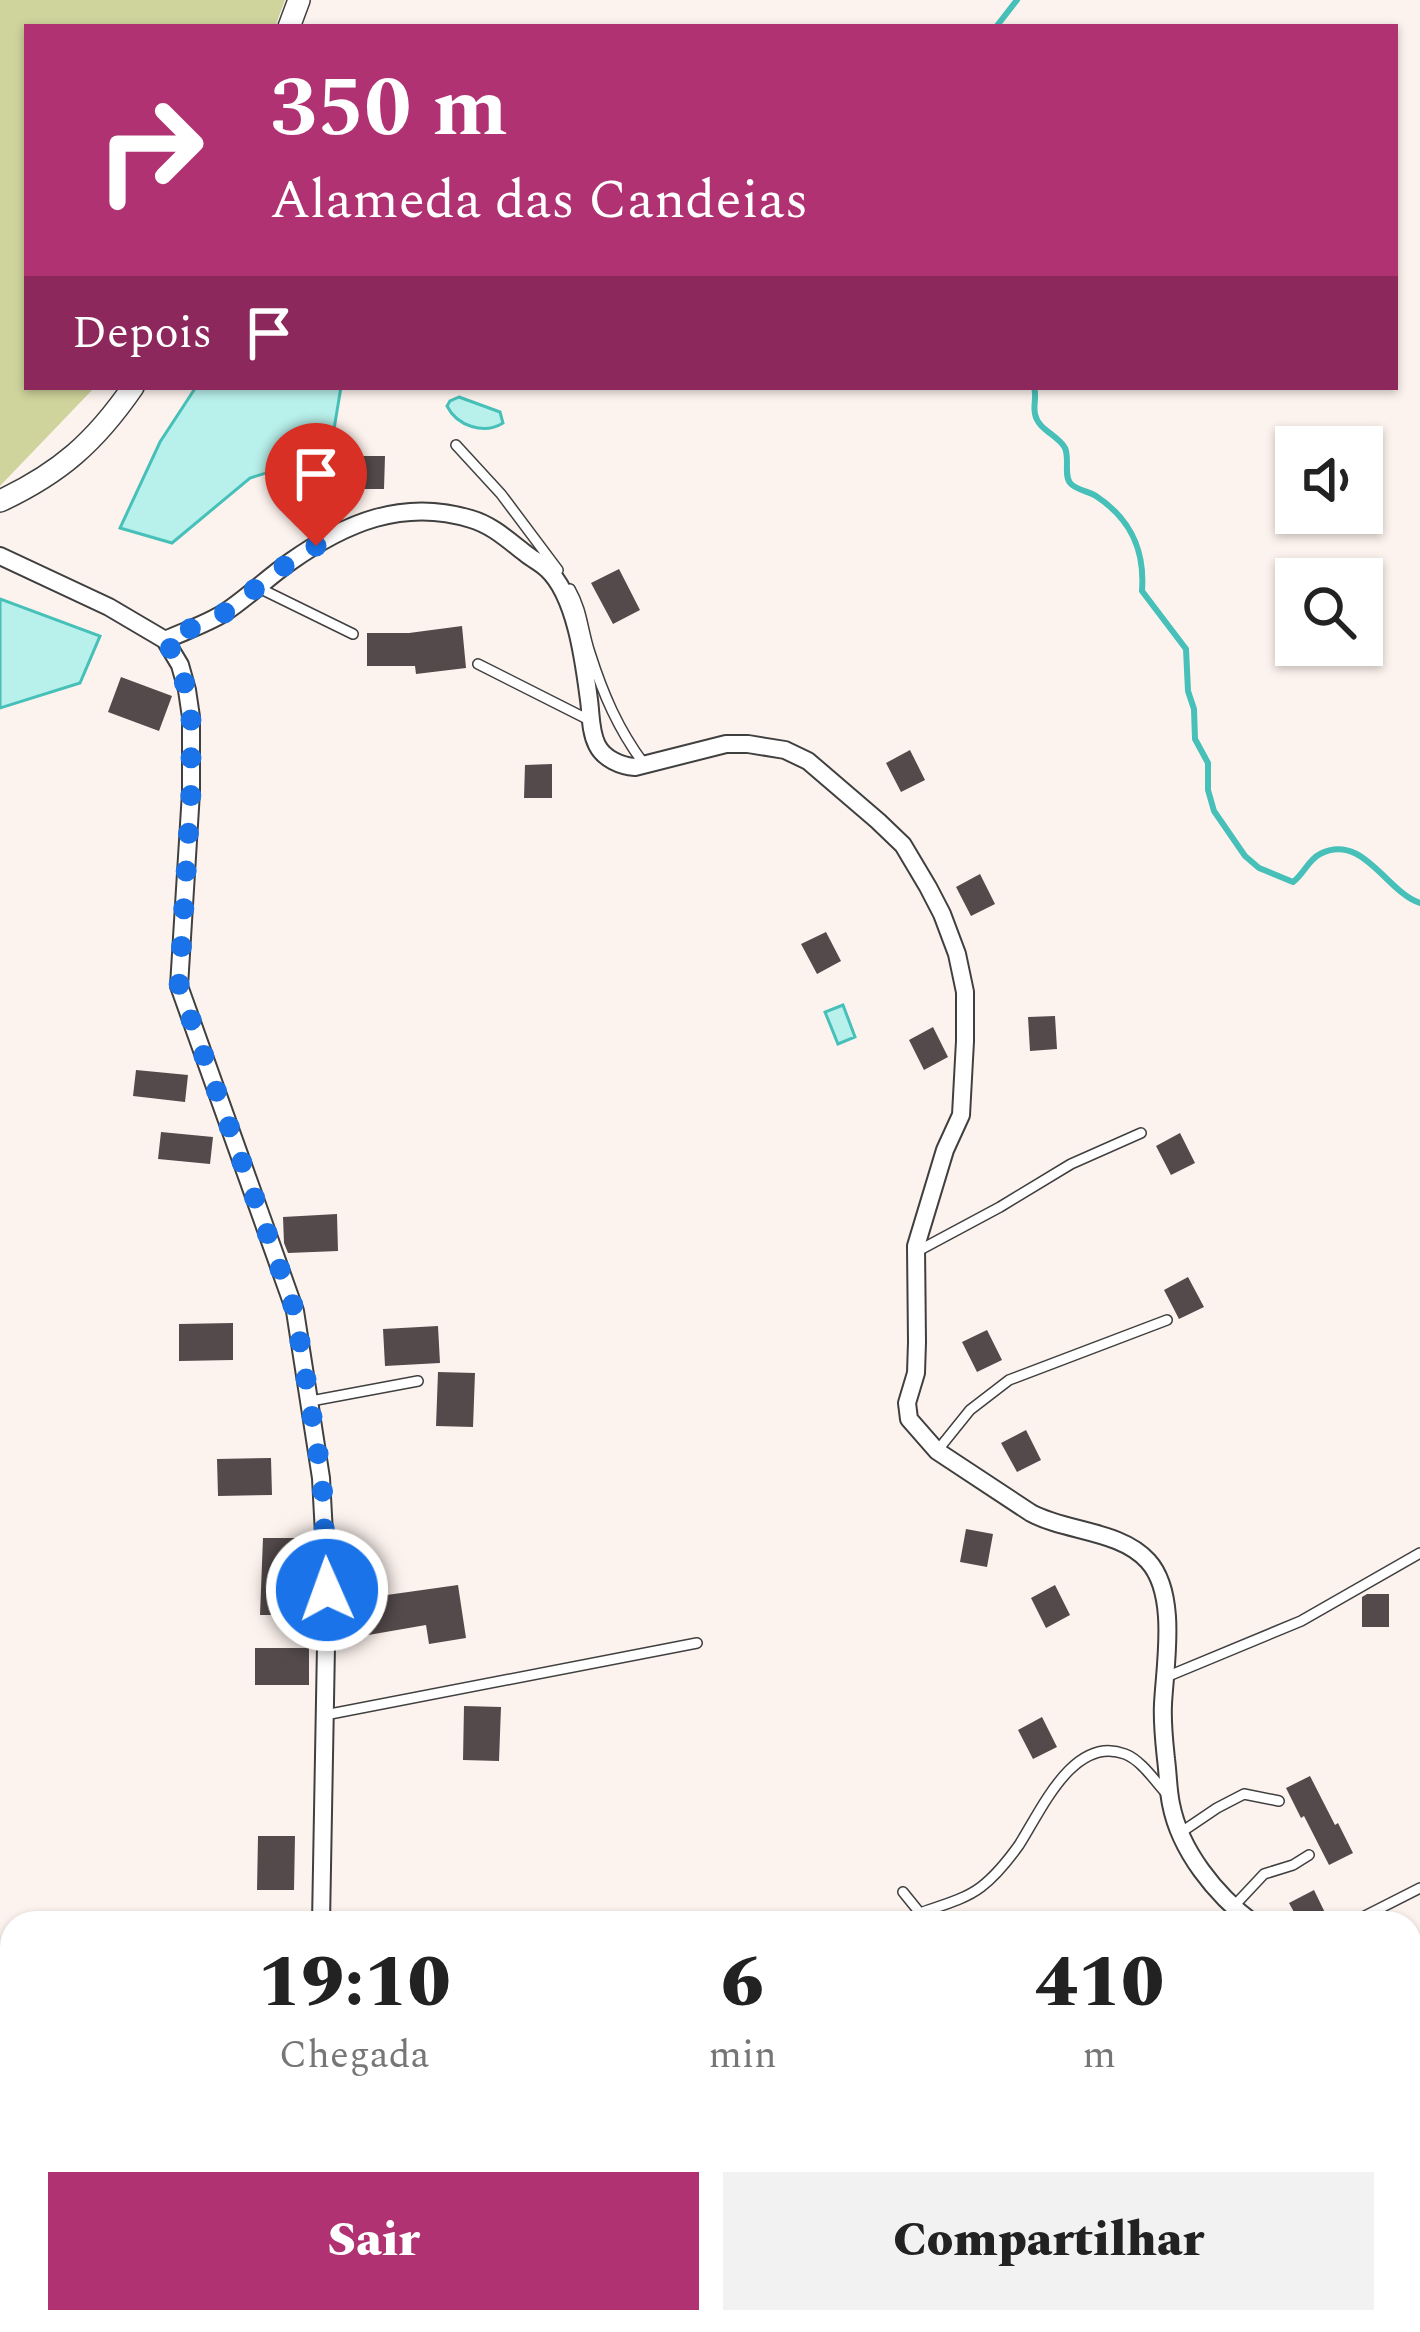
<!DOCTYPE html>
<html lang="pt">
<head>
<meta charset="utf-8">
<style>
  :root { --surface:#fff; --page:#f2f2f2; --text:#222; --muted:#767676; --accent:#b03273 }
  body { margin:0; font-family:Spectral,serif; background:var(--page); color:var(--text); height:100vh; display:flex; flex-direction:column; font-size:45px; white-space:nowrap }
  * { box-sizing:border-box; margin:0 }
  p { font-size:39px; color:var(--muted) }
  .icon { flex:none; width:66px; height:66px; fill:none; stroke:currentColor; stroke-width:2; stroke-linecap:round; stroke-linejoin:round }
  .map { position:relative; flex:1; overflow:hidden }
  .side { position:absolute; left:0px; top:1911px; width:1422px; height:423px; display:flex; flex-direction:column; background:var(--surface); border-radius:36px 36px 0 0; box-shadow:0 3px 9px #0004 }
  .side>* { flex:none }
  .top-card { position:absolute; left:24px; top:24px; width:1374px; height:366px; border-radius:0px; box-shadow:0 3px 9px #0004; background:#b03273; color:#fff; overflow:hidden }
  .tools { position:absolute; left:1275px; top:426px; display:grid; gap:24px }
  .tools a { display:grid; place-items:center; width:108px; height:108px; border-radius:0px; background:var(--surface); box-shadow:0 3px 9px #0004; font-size:60px }
  .pin { position:absolute; display:grid; place-items:center; width:102px; height:102px; color:#fff; margin:-123px -51px; border-radius:50% 50% 50% 0; rotate:-45deg; box-shadow:0 0 12px #0007 }
  .pin .icon { rotate:45deg }
  .me { position:absolute; width:132px; margin:-66px; rotate:358deg; stroke-linejoin:round; filter:drop-shadow(0 0 9px #0008) }
  .turn { display:flex; align-items:center; gap:42px; height:252px; padding:0 48px; font-size:54px }
  .turn .icon { width:156px; height:156px; stroke-width:2.5 }
  .turn b { display:block; font-size:84px; line-height:102px }
  .then { display:flex; align-items:center; height:114px; padding:0 48px; background:#0003; gap:24px; font-size:45px }
  .eta { display:flex; justify-content:space-evenly; align-items:center; height:204px; text-align:center }
  .eta b { font-size:72px; font-weight:800; line-height:84px }
  .primary-button { display:flex; gap:24px; margin-top:auto; padding:24px 48px }
  .primary-button a { flex:1; height:138px; border-radius:0px; background:var(--accent); color:#fff; font-size:48px; font-weight:800; line-height:138px; text-align:center }
  .primary-button a+a { background:var(--page); color:var(--text) }
  .map>svg:first-child { display:block }
</style>
</head>
<body>
<div class="map">
<svg width="1420" height="2332" viewBox="0 0 1420 2332">
  <rect width="100%" height="100%" fill="#fdf3ee"/>
  <path fill="#cfd49c" d="M0,0H285L275,27H27V387H95L0,486Z"/>
  <path fill="#b8f0eb" stroke="#46c0b8" stroke-width="3" d="M196,387H341L330,453L250,478L172,543L120,528L160,442Z
    M459,397L500,412L503,423C484,435 457,426 447,406L450,401Z
    M0,599L100,636L80,683L0,708Z
    M843,1005L855,1037L838,1044L825,1012Z"/>
  <g fill="none" stroke-linecap="round" stroke-linejoin="round">
    <path stroke="#46c0b8" stroke-width="6" d="M996,27L1017,0
      M1034,387C1037,397 1033,404 1035,414C1038,430 1058,435 1065,448C1070,459 1063,476 1071,484C1077,490 1090,492 1096,496C1131,519 1145,550 1142,591L1186,649L1188,691L1194,709L1195,739L1208,763V790L1214,811L1245,856L1259,868L1293,882C1304,874 1308,860 1320,854C1363,832 1386,892 1420,903"/>
  </g>
  <path fill="#544a4b" d="M357,456H385L384,489H357Z
    M619,569L640,610L613,624L591,583Z
    M462,626L466,668L416,674L415,666H367V633H409Z
    M121,677L172,696L159,731L108,712Z
    M910,750L925,780L901,792L886,763Z
    M552,764V798H524L525,765Z
    M980,874L995,904L971,916L956,887Z
    M826,932L841,961L817,974L801,944Z
    M1055,1016L1057,1049L1030,1051L1028,1017Z
    M933,1027L948,1057L924,1070L909,1040Z
    M136,1070L188,1075L185,1102L133,1096Z
    M161,1132L213,1137L210,1164L158,1159Z
    M1180,1133L1195,1163L1171,1175L1156,1146Z
    M337,1214L338,1251L288,1253L284,1243L283,1217Z
    M1188,1277L1204,1307L1179,1319L1164,1290Z
    M233,1323V1360L179,1361V1324Z
    M438,1326L440,1363L385,1366L383,1329Z
    M987,1330L1002,1360L977,1372L962,1342Z
    M438,1372L475,1373L473,1427L436,1426Z
    M1026,1430L1041,1460L1017,1472L1001,1443Z
    M271,1458L272,1495L218,1496L217,1459Z
    M966,1529L993,1534L987,1567L960,1562Z
    M263,1538H311L314,1615H260Z
    M458,1585L466,1638L429,1644L426,1625L351,1638L344,1601Z
    M1055,1585L1070,1615L1046,1628L1031,1598Z
    M1367,1594H1389V1627H1362V1597Z
    M255,1648H309V1685H255Z
    M464,1706L501,1707L499,1761L463,1760Z
    M1042,1717L1057,1747L1033,1759L1018,1730Z
    M1310,1776L1335,1825L1338,1823L1353,1853L1329,1865L1304,1816L1301,1818L1286,1788Z
    M258,1836H295L294,1890H257Z
    M1314,1890L1330,1923H1300L1289,1903Z"/>
  <g fill="none" stroke-linecap="round" stroke-linejoin="round">
    <defs>
      <path id="service" d="M456,445L501,494L558,570
        M257,587L353,634
        M570,589C583,612 582,629 590,653C603,694 618,729 644,764
        M478,664L591,721
        M916,1252L1000,1207L1071,1164L1141,1133
        M311,1401L418,1381
        M937,1451L970,1410L1009,1380L1167,1320
        M1166,1677L1301,1621L1420,1553
        M325,1715L697,1643
        M1180,1833L1217,1808L1244,1794L1279,1801
        M903,1892L920,1913C939,1906 964,1900 981,1887C994,1877 1009,1859 1019,1845C1040,1813 1073,1734 1125,1754C1141,1760 1155,1781 1166,1793
        M1234,1906L1264,1874L1293,1865L1309,1855
        M1351,1923L1420,1888
        M1410,2130L1420,2132"/>
      <path id="minor" d="M0,556L109,607L165,640L180,665L187,690L191,717V792L179,986L295,1311L321,1478L327,1590L321,1923
        M165,640C185,631 206,624 224,613C247,598 267,578 290,562C345,523 403,498 471,519C492,525 508,540 525,553C532,559 541,563 547,569C576,596 584,662 589,700C591,714 590,731 597,745C604,759 621,766 635,767L726,744H748L785,750L808,761L878,821L903,845L928,887L942,914L957,954L965,992V1041L961,1115L945,1150L916,1246L917,1342L916,1373L907,1403L909,1419L937,1451L1031,1513C1066,1532 1120,1530 1148,1561C1178,1594 1165,1664 1163,1704C1162,1723 1164,1740 1166,1759C1168,1774 1168,1790 1171,1804C1180,1851 1216,1895 1253,1923
        M1410,2025L1420,2033
        M274,2332L276,2322"/>
      <path id="tertiary" d="M289,27L299,0
        M0,501C60,473 95,442 133,387"/>
    </defs>
    <use href="#service" stroke="#404040" stroke-width="12"/>
    <use href="#minor" stroke="#404040" stroke-width="20"/>
    <use href="#tertiary" stroke="#404040" stroke-width="24"/>
    <use href="#service" stroke="#fff" stroke-width="9"/>
    <use href="#minor" stroke="#fff" stroke-width="16"/>
    <use href="#tertiary" stroke="#fff" stroke-width="21"/>
  </g>
  <g fill="none" stroke-linecap="round" stroke-linejoin="round">
    <path stroke="#1a73e8" stroke-width="21" stroke-dasharray="0 37.8" d="M316,546L292,560L223,614L165,640L181,665L191,717V793L179,986L295,1311L322,1478L327,1590"/>
  </g>
</svg>
<div class="tools">
<a><svg class="icon" aria-label="sound" viewBox="0 0 24 24"><path d="M4 9h4l5-4v14l-5-4H4zM17 9q2 3 0 6"/></svg></a>
<a><svg class="icon" aria-label="search" viewBox="0 0 24 24"><circle cx="10" cy="10" r="6"/><path d="M15 15l6 6"/></svg></a>
</div>
<div class="pin" style="left:316px;top:546px;background:#d93025"><svg class="icon" aria-label="arrive" viewBox="0 0 24 24"><path d="M6 21V4h12l-3 4 3 4H6"/></svg></div>
<svg class="me" style="left:327px;top:1590px" viewBox="-20 -20 40 40"><circle r="17" fill="#1a73e8" stroke="#fff" stroke-width="3"/><path d="M0-11L8 9 0 5-8 9z" fill="#fff"/></svg>
<div class="top-card">
<div class="turn"><svg class="icon" aria-label="right" viewBox="0 0 24 24"><path d="M7 20v-9h11M14 6l5 5-5 5"/></svg><div><b>350 m</b>Alameda das Candeias</div></div>
<div class="then">Depois<svg class="icon" aria-label="arrive" viewBox="0 0 24 24"><path d="M6 21V4h12l-3 4 3 4H6"/></svg></div>
</div>
<section class="side">
<div class="eta">
<div><b>19:10</b><p>Chegada</p></div>
<div><b>6</b><p>min</p></div>
<div><b>410</b><p>m</p></div>
</div>
<div class="primary-button"><a>Sair</a><a>Compartilhar</a></div>
</section>
</div>
</body>
</html>
